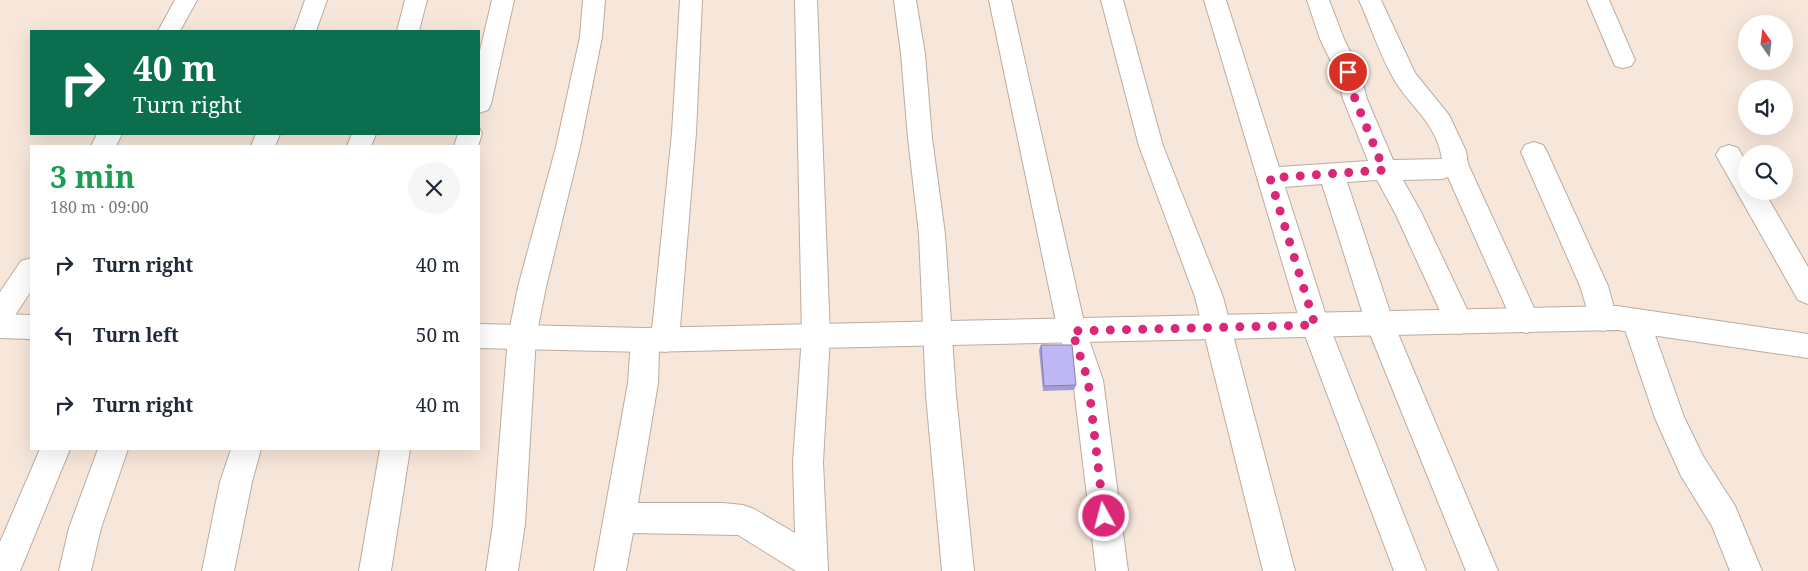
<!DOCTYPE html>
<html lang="en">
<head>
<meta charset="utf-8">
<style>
  :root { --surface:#fff; --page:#f6f6f7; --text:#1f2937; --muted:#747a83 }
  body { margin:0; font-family:"Noto Serif",serif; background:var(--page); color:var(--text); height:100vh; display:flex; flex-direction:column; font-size:19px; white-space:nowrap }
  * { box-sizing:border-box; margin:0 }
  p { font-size:16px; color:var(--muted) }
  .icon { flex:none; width:28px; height:28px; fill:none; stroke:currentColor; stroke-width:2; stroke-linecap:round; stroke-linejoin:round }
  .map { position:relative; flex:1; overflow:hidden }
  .panel { position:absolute; left:30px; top:145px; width:450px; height:305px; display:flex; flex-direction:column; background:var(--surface); border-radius:0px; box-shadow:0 5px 20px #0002 }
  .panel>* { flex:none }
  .hud { position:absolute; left:30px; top:30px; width:450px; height:105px; border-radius:0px; box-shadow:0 5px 20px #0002; background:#0b6e4f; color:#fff; overflow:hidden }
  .needle { width:32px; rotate:346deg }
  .fabs { position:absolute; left:1738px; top:15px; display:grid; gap:10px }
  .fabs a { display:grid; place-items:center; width:55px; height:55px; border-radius:50%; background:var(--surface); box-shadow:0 5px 20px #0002; font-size:25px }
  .pin { position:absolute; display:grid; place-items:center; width:42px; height:42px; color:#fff; margin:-21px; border:2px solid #fff; border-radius:50%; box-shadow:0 1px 5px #0007 }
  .me { position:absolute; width:55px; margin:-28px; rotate:353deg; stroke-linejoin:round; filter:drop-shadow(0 0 4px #0008) }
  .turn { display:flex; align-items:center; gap:18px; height:105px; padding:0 20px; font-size:22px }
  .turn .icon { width:65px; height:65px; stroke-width:2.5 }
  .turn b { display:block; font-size:35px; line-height:42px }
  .round { display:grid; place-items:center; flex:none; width:52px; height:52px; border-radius:26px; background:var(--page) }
  .summary { display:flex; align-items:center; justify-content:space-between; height:85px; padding:0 20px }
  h1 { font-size:30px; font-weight:700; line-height:38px; color:#1e9e55 }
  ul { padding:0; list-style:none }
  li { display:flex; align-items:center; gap:15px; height:70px; padding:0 20px }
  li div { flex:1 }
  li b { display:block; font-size:19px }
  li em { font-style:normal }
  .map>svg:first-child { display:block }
</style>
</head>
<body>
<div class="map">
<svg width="1808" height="571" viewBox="0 0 1808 571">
  <rect width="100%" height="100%" fill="#f7e6da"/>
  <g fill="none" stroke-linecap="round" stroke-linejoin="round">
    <defs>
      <path id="minor" d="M175,0H197L180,31H158Z
        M305,0H327L316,31H294Z
        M405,0H427L419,31H397Z
        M492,0H514L491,104L488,110L479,113V55Z
        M583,0H605L602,37L580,147L546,287L536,337L525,524L518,571H486L493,524L508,337L518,287L556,147L580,37Z
        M680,0H702L696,133L679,340L675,349L665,352L659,350L658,383L638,503H723L743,505L754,509L795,533L793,462L802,336L795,0H817L830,336L823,462L828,571H796L738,535L633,533L626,571H594L628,383L631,340L635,331L645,328L652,330L672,133Z
        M894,0H916L925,54L932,138L945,234L956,395L974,571H942L926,395L919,234L908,138L901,54Z
        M989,0H1011L1086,331L1103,380L1128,571H1096L1073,380L1058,331Z
        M1101,0H1123L1163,146L1223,297L1295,571H1263L1195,297L1139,146Z
        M1204,0H1226L1279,167L1368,161L1343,99L1336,72L1320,39L1307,0H1329L1344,39L1360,72L1367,99L1393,160L1442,159C1436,122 1412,109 1395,81C1380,56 1371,26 1359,0H1381L1415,73L1449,115L1466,151L1468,164L1540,321L1536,330L1526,333L1516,330L1448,177L1442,179L1403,180L1421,212L1473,322L1469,331L1459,334L1449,331L1396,215L1377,180L1347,182L1394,324L1498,571H1466L1366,324L1322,184L1285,187L1329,325L1426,571H1394L1301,325Z
        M1587,0H1609L1635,60L1631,66L1623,68L1615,66Z
        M479,127L482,134L478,146H454L458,134H479Z
        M97,134H122L116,146H91Z
        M256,134H280L275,146H251Z
        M352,134H376L371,146H347Z
        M1534,142L1543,145L1547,152L1608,286L1617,319L1613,328L1603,331L1593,328L1580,286L1521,152L1525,145Z
        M1729,145L1738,148L1746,162V191H1764L1808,267V304L1798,300L1716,155L1720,148Z
        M31,258V291L10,323L0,327V292L21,261Z
        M1636,309L1646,312L1650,321L1684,417L1703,456L1735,506L1762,571H1730L1712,526L1681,476L1655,418L1622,321L1626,312Z
        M40,449H70L20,571H0V542Z
        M98,449H128L101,528L91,571H59L69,528Z
        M231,449H261L252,482L234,571H202L220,482Z
        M380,449H410L391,571H359Z"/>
      <path id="tertiary" d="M1617,306L1808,334V358L1617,330L645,352L479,348V324L645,328Z
        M0,314L31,315V339L0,338Z"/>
    </defs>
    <use href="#minor" stroke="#bcaca0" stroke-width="2"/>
    <use href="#tertiary" stroke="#bcaca0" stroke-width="2"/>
    <use href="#minor" fill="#fff" fill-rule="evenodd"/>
    <use href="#tertiary" fill="#fff" fill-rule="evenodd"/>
  </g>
  <path fill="#a49dd1" d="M1041,345L1076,385L1074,390L1043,391L1039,350Z"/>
  <path fill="#bfb7f3" stroke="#8680aa" d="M1041,345H1072L1076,385L1044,386Z"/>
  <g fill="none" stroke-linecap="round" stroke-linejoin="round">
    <path stroke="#db2777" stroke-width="9" stroke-dasharray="0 16.2" d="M1104,516L1088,380L1072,331L1315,325L1270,178L1384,170L1355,99L1348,72"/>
  </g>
</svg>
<div class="fabs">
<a><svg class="needle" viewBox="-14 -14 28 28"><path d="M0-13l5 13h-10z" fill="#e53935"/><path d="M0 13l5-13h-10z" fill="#747a83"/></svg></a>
<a><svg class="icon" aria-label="sound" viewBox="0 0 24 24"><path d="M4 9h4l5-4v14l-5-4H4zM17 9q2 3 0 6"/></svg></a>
<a><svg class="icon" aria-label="search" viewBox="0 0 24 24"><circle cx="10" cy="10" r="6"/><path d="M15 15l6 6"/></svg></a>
</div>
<div class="pin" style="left:1348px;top:72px;background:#d93025"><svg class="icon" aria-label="arrive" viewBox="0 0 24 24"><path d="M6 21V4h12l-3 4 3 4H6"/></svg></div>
<svg class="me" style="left:1104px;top:516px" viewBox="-20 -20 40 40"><circle r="17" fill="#db2777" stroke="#fff" stroke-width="3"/><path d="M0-11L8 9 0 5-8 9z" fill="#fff"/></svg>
<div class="hud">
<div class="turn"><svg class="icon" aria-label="right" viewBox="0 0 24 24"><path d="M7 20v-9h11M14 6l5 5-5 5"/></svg><div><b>40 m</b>Turn right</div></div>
</div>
<section class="panel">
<div class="summary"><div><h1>3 min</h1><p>180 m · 09:00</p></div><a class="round"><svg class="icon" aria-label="close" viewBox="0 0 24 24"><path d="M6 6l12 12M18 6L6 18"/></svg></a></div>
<ul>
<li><svg class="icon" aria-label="right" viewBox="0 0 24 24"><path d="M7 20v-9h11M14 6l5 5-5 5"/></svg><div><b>Turn right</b></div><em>40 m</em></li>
<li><svg class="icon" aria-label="left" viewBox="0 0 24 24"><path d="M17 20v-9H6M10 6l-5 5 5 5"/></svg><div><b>Turn left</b></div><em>50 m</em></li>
<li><svg class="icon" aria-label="right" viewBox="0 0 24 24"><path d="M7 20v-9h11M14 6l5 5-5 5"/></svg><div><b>Turn right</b></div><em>40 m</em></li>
</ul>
</section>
</div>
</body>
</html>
